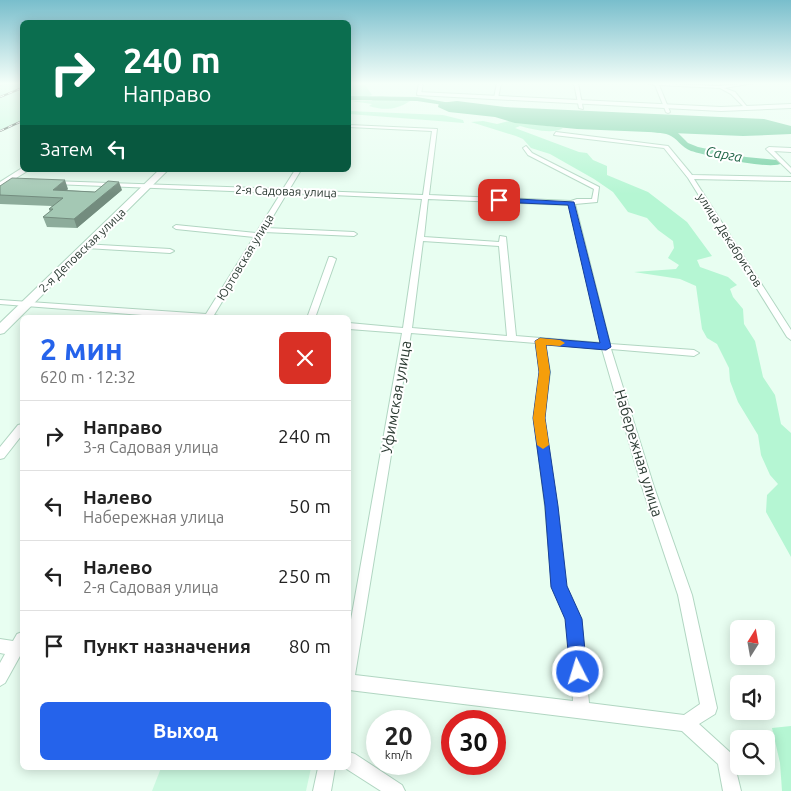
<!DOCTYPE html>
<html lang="ru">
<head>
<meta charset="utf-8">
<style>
  :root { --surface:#fff; --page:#f6f6f6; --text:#222; --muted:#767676; --line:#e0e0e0; --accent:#2563eb }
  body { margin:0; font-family:Ubuntu,sans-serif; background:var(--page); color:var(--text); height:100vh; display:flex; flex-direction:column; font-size:19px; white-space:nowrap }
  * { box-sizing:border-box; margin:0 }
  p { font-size:16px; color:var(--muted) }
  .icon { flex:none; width:28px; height:28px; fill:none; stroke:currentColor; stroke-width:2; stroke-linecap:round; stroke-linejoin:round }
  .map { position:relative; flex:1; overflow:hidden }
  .side { position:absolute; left:20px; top:315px; width:331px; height:455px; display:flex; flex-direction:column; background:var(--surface); border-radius:8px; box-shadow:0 2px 12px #0003 }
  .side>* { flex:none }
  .top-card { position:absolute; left:20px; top:20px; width:331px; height:152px; border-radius:8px; box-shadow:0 2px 12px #0003; background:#0b6e4f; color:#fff; overflow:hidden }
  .needle { width:32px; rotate:11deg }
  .fabs { position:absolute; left:730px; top:620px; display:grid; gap:10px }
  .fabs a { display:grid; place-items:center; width:45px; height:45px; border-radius:8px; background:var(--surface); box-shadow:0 2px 12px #0003; font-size:25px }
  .speed { position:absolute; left:366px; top:710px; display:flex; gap:10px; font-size:25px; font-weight:700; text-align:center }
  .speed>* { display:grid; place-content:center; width:65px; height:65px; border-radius:50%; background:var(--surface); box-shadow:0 2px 12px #0003; line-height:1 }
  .speed small { font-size:12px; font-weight:400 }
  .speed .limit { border:8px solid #d22; background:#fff; color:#111 }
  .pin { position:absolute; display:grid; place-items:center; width:42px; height:42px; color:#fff; margin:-21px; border-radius:10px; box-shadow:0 2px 8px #0006 }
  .me { position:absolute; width:55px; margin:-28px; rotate:355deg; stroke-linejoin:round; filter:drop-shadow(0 0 4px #0008) }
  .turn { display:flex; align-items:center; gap:18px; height:105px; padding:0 20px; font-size:22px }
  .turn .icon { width:65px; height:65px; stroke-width:2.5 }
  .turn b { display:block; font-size:35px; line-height:42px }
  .then { display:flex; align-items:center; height:48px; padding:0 20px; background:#0003; gap:10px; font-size:19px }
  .round { display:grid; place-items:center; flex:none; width:52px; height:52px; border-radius:8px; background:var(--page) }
  .headline { display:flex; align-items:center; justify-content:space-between; height:85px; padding:0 20px }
  h1 { font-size:30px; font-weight:600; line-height:38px; color:var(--accent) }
  .cta { display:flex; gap:10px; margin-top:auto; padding:10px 20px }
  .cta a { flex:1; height:58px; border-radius:8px; background:var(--accent); color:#fff; font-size:20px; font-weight:600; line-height:58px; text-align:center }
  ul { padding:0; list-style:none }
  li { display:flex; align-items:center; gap:15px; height:70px; padding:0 20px; border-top:1px solid var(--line) }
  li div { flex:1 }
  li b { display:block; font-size:19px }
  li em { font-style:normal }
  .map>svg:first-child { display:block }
</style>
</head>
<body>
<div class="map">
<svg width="791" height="791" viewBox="0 0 791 791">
  <rect width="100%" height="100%" fill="#e8fef1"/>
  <path fill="#cbf9e0" d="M22,83V120L0,130V84Z
    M161,768H311L306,791H152Z"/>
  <path fill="#b5f6d3" d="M349,85H365L372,95L360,99L349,97Z
    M382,96L410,101C395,111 382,110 369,106L372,104L351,101H372L373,97Z
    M349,111L443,115L463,120L464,123L349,114Z
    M483,121L497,124L509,121L563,128C553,135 531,129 520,126L515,128L579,152L587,153L593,160L607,166V175L648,192L687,222L712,256L697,260L700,267L728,277L737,285L730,289L733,297L743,309L744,324L755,341L763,377L775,395L781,424L791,433V557L766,512L767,495L778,484L770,475L761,455L758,435L738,402L730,381L729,368L717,344L707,338L702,329L696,286L680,279L634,272L676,269L679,265L668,258L674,248L673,241L658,230L647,218L628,212L613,192L594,179L550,154L531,148L523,139L516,136L471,122Z
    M791,726V791H782L780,763L772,728Z"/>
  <path fill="#72cea1" d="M457,101L505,107L764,119L791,126V134L743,136L577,129L515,123L495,117L449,112L438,107L439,103Z"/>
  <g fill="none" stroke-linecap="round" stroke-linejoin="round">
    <path fill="#72cea1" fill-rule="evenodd" d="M349,96L417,97L467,106L463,108L417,101L349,100Z
      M649,126L676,131L688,143L698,147L746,157L777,160L782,163C772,171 705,155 691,151C681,147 677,138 669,135C662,132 653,133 646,131L645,129Z"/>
    <defs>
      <path id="street" d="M0,83H9L0,85Z
        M419,83H423L421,94L419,95L417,94Z
        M497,83H501L498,98L496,99L494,98Z
        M574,83H578L583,109L579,108Z
        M646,83L718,86L754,83L724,88L735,92L748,108L746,109L731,94L720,88L659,85L670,112L668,113L666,112L655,85Z
        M349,125L437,129L429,195L571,201L577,199H592L594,189L528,155L523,148L526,146L532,153L599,187L597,202L575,204L610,344L694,350L699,353L694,356L611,349L654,487L692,595L717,708L715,714L699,724L732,754L741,791H723L718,764L682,731L349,690V631L402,333L349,329V323L403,328L422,199L287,193L266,228L354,232L357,234L354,236L264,232L214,315L228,318H181L0,304V300L206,314L254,237L176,229L173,227L176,225L256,233L281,193L53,184L51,183V181L283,189L295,170H301L289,190L423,195L432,131L349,127ZM428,199L569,205L601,343L516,336L506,237L500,236L499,242L424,237ZM423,241L499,246L507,336L412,328ZM411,333L536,343L540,372L534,418L545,506L552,587L567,619L573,701L355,675ZM545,344L602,349L642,487L678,595L700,704L684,715L589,703L581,619L566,587L557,506L544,418L550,372Z
        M556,132L668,146L692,175L791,177V181L694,179L791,330V340L787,337L688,178L664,148L554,135Z
        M769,147L791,148V152L774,151L791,168V173L767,150L766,149Z
        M83,244L170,249L174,251L170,253L86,248L82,246Z
        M329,257H332L336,259L315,318H307Z
        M22,424V435L4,458L0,459V447L18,425Z
        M22,632V656H20L5,683L0,686V663L5,654L0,653V639L13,641L17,634Z
        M349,752L355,754L402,785L405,791H381L345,768H349Z
        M318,768H335L331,791H313Z"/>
      <path id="secondary" d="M419,92L721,107L791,104V108L721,111L417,95Z
        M22,168L29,170L0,188V182Z
        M159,170H168L4,333L0,334V323Z"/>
    </defs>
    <use href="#street" stroke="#b1d6c2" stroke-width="2"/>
    <use href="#secondary" stroke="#b1d6c2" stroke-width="2"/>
    <use href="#street" fill="#fff" fill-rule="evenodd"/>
    <use href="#secondary" fill="#fff" fill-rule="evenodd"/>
    <defs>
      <path id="rail" d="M0,97L22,88
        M0,131L22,121"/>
    </defs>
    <use href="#rail" stroke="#526259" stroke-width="2"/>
    <use href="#rail" stroke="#fff" stroke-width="1" stroke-dasharray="4.5" stroke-linecap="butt"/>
  </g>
  <path fill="#8dac9b" d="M0,186L68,189L67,190L95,192L122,190L77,228L47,227L43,217L50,212L49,209L52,206L0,204Z"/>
  <path fill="#738c7e" d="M65,180L68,189L57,198L53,190Z
    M119,182L122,190L77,228L74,219Z"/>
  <path fill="#a4c8b4" stroke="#738c7e" d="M12,178L65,180L53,190L95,192L108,181L119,182L74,219L43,217L53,209H49L63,198L0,195V186Z"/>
  <linearGradient id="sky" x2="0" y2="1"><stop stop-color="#79becc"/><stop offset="0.43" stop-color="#f5fff9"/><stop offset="1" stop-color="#f5fff9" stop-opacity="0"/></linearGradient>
  <rect width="791" height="194" fill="url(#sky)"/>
  <path fill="#2563eb" stroke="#184099" d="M499,198L574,202L611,347L606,350L546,345L550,372L545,418L558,506L567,586L582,619L587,672L585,678L578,681L572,678L570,672L565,619L551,587L545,506L533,418L539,372L535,341L540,338L600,343L568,205L496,202Z"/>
  <path fill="#f59e0b" d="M540,338L560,340L565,343L560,346L546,345L550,372L545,418L549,445L543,449L537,445L533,418L539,372L535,341Z"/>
  <g text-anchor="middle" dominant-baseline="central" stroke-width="4" stroke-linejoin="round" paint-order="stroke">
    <g font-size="12" fill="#2b3a32" stroke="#fff">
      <text transform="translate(286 191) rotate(2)">2-я Садовая улица</text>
      <text transform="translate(730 240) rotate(57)">улица Декабристов</text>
      <text transform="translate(82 250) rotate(-44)">2-я Деповская улица</text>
      <text transform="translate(245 257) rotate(-59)">Юртовская улица</text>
    </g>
    <g font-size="14" font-style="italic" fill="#206547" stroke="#fff">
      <text transform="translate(724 154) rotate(10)">Сарга</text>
    </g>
    <g font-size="15" fill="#2b3a32" stroke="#fff">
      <text transform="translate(396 397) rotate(-80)">Уфимская улица</text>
      <text transform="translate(639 453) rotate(73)">Набережная улица</text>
    </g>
  </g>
</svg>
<div class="fabs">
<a><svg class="needle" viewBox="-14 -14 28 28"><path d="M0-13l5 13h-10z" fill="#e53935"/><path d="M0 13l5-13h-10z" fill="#767676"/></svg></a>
<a><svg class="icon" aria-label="sound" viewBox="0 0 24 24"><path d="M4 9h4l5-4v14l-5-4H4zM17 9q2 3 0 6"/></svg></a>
<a><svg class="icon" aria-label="search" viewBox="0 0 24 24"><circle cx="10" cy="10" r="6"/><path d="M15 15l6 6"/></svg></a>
</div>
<div class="speed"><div>20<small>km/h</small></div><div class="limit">30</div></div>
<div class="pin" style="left:499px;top:200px;background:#d93025"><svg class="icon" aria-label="arrive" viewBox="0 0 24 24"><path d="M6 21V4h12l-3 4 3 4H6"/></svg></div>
<svg class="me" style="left:578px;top:672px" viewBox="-20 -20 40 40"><circle r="17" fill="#2563eb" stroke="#fff" stroke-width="3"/><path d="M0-11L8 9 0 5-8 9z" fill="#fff"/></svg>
<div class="top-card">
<div class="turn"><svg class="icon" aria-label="right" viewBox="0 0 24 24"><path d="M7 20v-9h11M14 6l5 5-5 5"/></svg><div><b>240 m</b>Направо</div></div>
<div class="then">Затем<svg class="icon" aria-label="left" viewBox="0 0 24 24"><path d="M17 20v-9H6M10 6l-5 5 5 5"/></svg></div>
</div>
<section class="side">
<div class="headline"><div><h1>2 мин</h1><p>620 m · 12:32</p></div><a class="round" style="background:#d93025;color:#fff"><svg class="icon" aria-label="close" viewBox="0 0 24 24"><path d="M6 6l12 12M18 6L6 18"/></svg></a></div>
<ul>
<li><svg class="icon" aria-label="right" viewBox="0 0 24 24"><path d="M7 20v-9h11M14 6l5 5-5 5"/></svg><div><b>Направо</b><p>3-я Садовая улица</p></div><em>240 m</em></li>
<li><svg class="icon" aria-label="left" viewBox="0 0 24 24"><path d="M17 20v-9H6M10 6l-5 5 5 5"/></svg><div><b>Налево</b><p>Набережная улица</p></div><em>50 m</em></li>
<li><svg class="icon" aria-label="left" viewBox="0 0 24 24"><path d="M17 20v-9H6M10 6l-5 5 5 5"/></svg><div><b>Налево</b><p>2-я Садовая улица</p></div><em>250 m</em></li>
<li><svg class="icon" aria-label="arrive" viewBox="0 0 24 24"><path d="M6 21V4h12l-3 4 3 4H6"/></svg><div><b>Пункт назначения</b></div><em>80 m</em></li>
</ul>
<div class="cta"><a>Выход</a></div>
</section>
</div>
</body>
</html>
